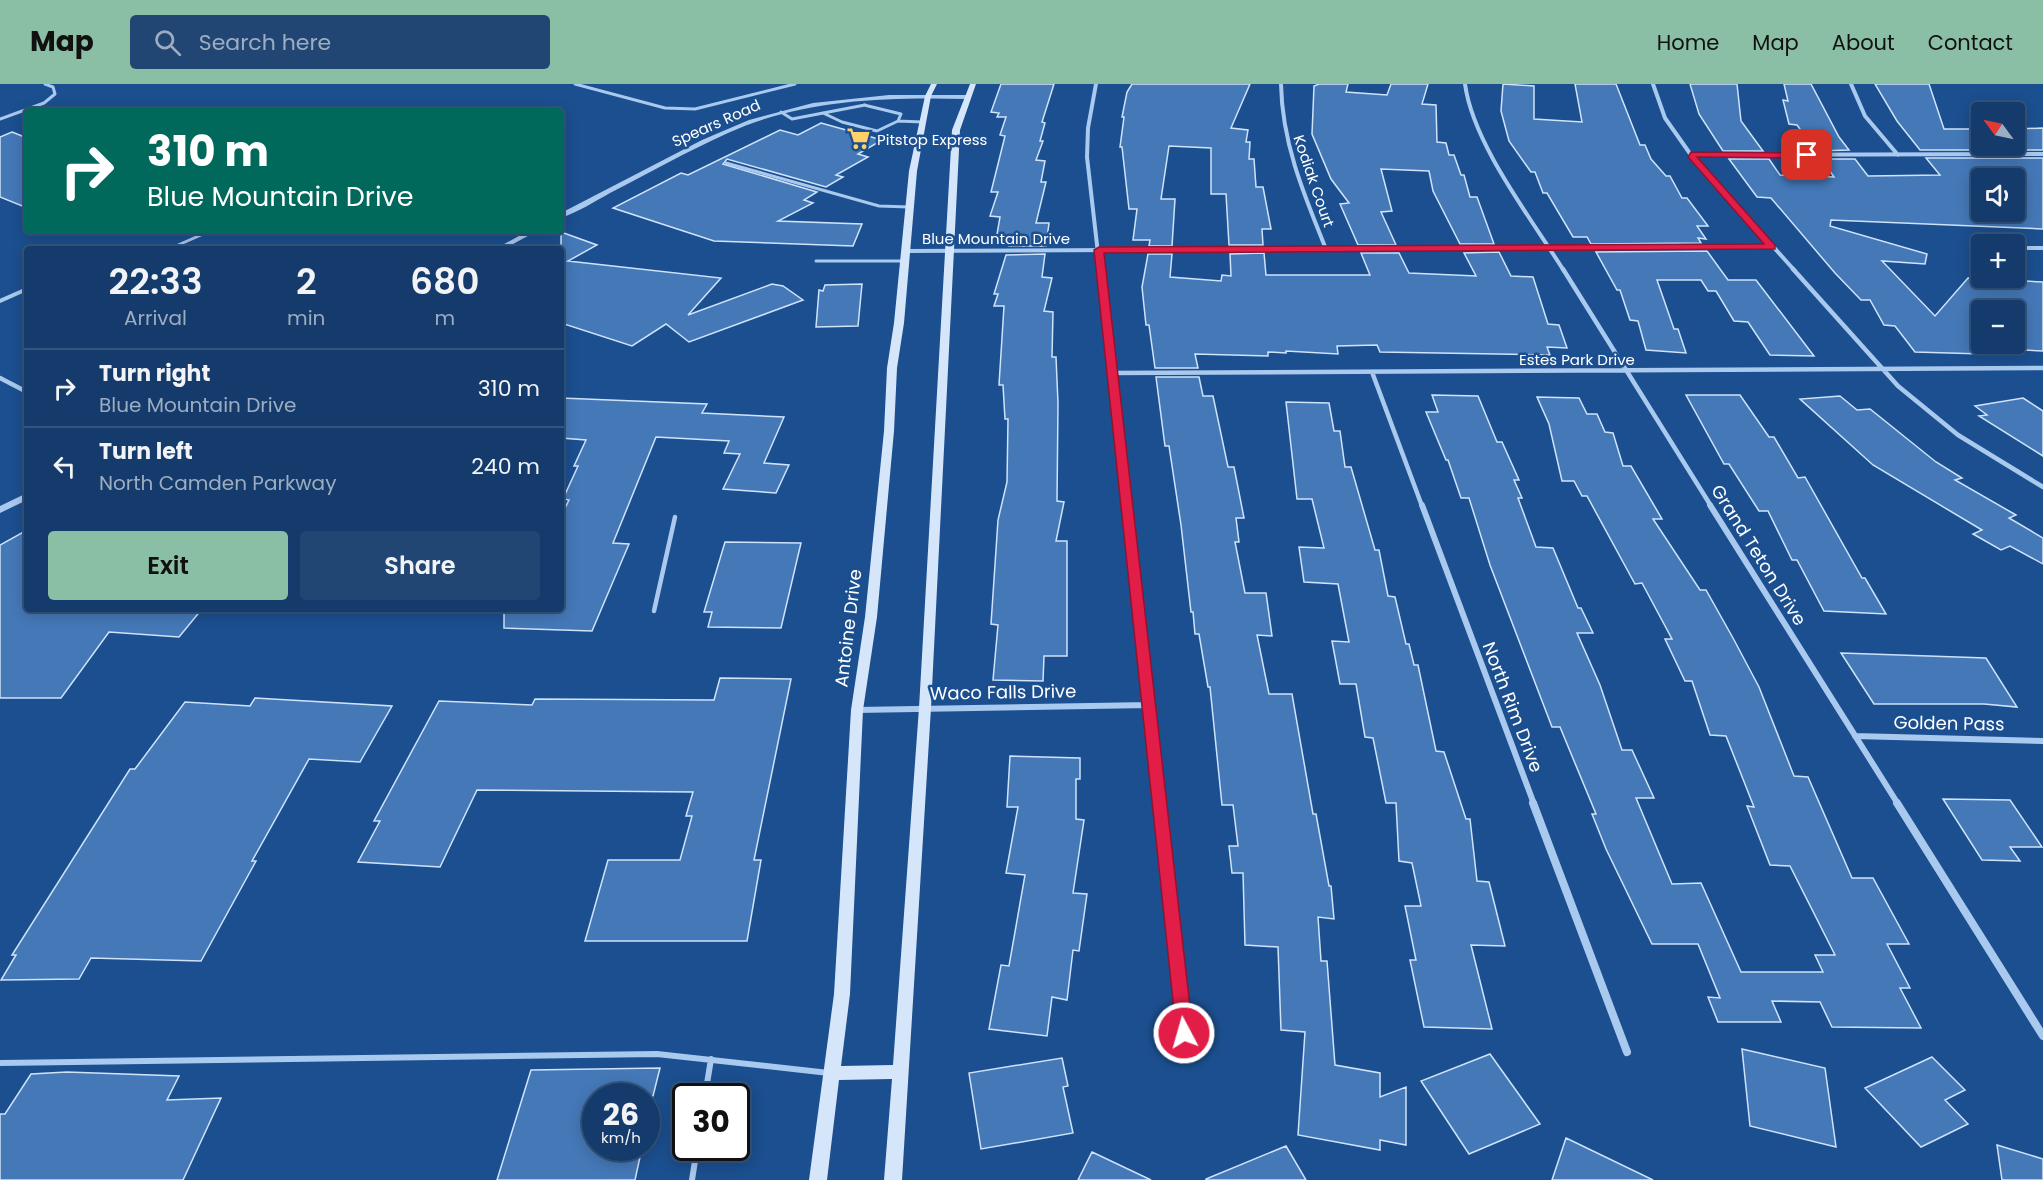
<!DOCTYPE html>
<html lang="en">
<head>
<meta charset="utf-8">
<style>
  :root { --surface:#143b6b; --page:#214673; --text:#f1f3f6; --muted:#9dadc1; --line:#33557e; --accent:#8abfa5 }
  body { margin:0; font-family:Poppins,sans-serif; background:var(--page); color:var(--text); height:100vh; display:flex; flex-direction:column; font-size:22px; white-space:nowrap }
  * { box-sizing:border-box; margin:0 }
  p { font-size:20px; color:var(--muted) }
  .icon { flex:none; width:33px; height:33px; fill:none; stroke:currentColor; stroke-width:2; stroke-linecap:round; stroke-linejoin:round }
  .map { position:relative; flex:1; overflow:hidden }
  .drawer { position:absolute; left:24px; top:162px; width:540px; height:366px; display:flex; flex-direction:column; background:var(--surface); border-radius:6px; box-shadow:0 3px 15px #0003,0 0 0 2px var(--line) }
  .drawer>* { flex:none }
  .guide { position:absolute; left:24px; top:24px; width:540px; height:126px; border-radius:6px; box-shadow:0 3px 15px #0003,0 0 0 2px var(--line); background:#00695c; color:#fff; overflow:hidden }
  .needle { width:39px; rotate:303deg }
  .controls { position:absolute; left:1971px; top:18px; display:grid; gap:12px }
  .controls a { display:grid; place-items:center; width:54px; height:54px; border-radius:6px; background:var(--surface); box-shadow:0 3px 15px #0003,0 0 0 2px var(--line); font-size:30px }
  .speed { position:absolute; left:582px; top:999px; display:flex; gap:12px; font-size:30px; font-weight:700; text-align:center }
  .speed>* { display:grid; place-content:center; width:78px; height:78px; border-radius:50%; background:var(--surface); box-shadow:0 3px 15px #0003,0 0 0 2px var(--line); line-height:1 }
  .speed small { font-size:15px; font-weight:400 }
  .speed .limit { border:3px solid #111; border-radius:9px; background:#fff; color:#111 }
  .pin { position:absolute; display:grid; place-items:center; width:51px; height:51px; color:#fff; margin:-26px; border-radius:12px; box-shadow:0 3px 9px #0006 }
  .me { position:absolute; width:66px; margin:-33px; rotate:354deg; stroke-linejoin:round; filter:drop-shadow(0 0 4px #0008) }
  .turn { display:flex; align-items:center; gap:21px; height:126px; padding:0 24px; font-size:27px }
  .turn .icon { width:78px; height:78px; stroke-width:2.5 }
  .turn b { display:block; font-size:42px; line-height:51px }
  .eta { display:flex; justify-content:space-evenly; align-items:center; height:102px; text-align:center }
  .eta b { font-size:36px; font-weight:600; line-height:42px }
  .cta { display:flex; gap:12px; margin-top:auto; padding:12px 24px }
  .cta a { flex:1; height:69px; border-radius:6px; background:var(--accent); color:#111; font-size:24px; font-weight:600; line-height:69px; text-align:center }
  .cta a+a { background:var(--page); color:var(--text) }
  ul { padding:0; list-style:none }
  li { display:flex; align-items:center; gap:18px; height:78px; padding:0 24px; border-top:2px solid var(--line) }
  li div { flex:1 }
  li b { display:block; font-size:22px }
  li em { font-style:normal }
  header { display:flex; align-items:center; gap:36px; box-sizing:border-box; height:84px; padding:0 30px; background:var(--accent); color:#111 }
  header strong { font-size:28px }
  nav { display:flex; gap:33px; margin-inline-start:auto; font-size:21px }
  .search { width:420px; height:54px; background:var(--page); display:flex; align-items:center; gap:15px; box-sizing:border-box; padding:0 21px; border-radius:6px; color:var(--muted); font-size:22px }
  .map>svg:first-child { display:block }
</style>
</head>
<body>
<header>
<strong>Map</strong>
<div class="search"><svg class="icon" aria-label="search" viewBox="0 0 24 24"><circle cx="10" cy="10" r="6"/><path d="M15 15l6 6"/></svg>Search here</div>
<nav><a>Home</a><a>Map</a><a>About</a><a>Contact</a></nav>
</header>
<div class="map">
<svg width="2043" height="1096" viewBox="0 0 2043 1096">
  <rect width="100%" height="100%" fill="#1b4f8f"/>
  <path fill="#4478b7" stroke="#cfe3fa" stroke-width="1.5" fill-rule="evenodd" d="M1001,0H1054L1042,38L1045,39L1040,57H1043L1036,76L1045,77L1041,98H1046L1036,139H1049L1046,162H1009L1010,157L996,156L1000,133L990,132L998,108H991L1005,52L1000,51L1006,33H997L999,29L991,28Z
    M1132,0H1250L1231,44L1248,46L1246,58H1250L1249,75H1254L1256,103H1263L1271,145H1262L1263,161H1229L1226,110H1211V64L1169,62L1161,115H1175L1172,162H1149L1150,156H1133L1137,125H1129L1122,63H1120L1124,33H1122L1127,8Z
    M1319,0H1348L1346,8L1387,11L1391,0H1428L1422,20L1436,21L1437,58L1446,59L1449,71H1454L1461,91H1464L1470,113H1477L1494,160H1460L1433,107L1429,87L1381,85L1392,127L1381,128L1396,161H1358L1340,120L1349,119L1331,95L1312,50L1314,2Z
    M1503,0L1534,2V35L1582,38L1575,0H1616L1640,61H1645L1651,75L1666,92H1670L1682,114H1687L1708,142H1697L1706,155L1698,154L1701,159L1591,160L1587,153H1573L1547,109H1543L1535,88H1531L1509,57L1501,27Z
    M1690,0H1737L1741,37L1763,67H1723L1699,30Z
    M1784,0H1811L1839,53L1849,66L1816,67L1797,41L1789,40L1783,16L1788,17Z
    M1875,0H1929L1944,45H1982V62H2014V45L2043,44V66H1920L1897,37Z
    M821,39L882,56L858,70L868,73L836,91L843,93L826,103L727,75L723,80L817,108L804,116L813,119L778,137L862,140L853,162L714,157L613,124L681,89L688,91L780,46L798,51Z
    M12,48L27,54V124L0,113V53Z
    M1926,74H2043V145L1831,136L1830,142L1927,170L1925,180L1882,177L1935,232L1968,194L2043,198V267L1982,264V270L1915,268L1895,242L1884,241L1870,216H1861L1835,189L1771,114L1757,113L1729,75H1769L1780,91L1834,93L1822,75H1855L1868,92L1940,91ZM1982,94H2014V128H1982ZM1982,226H2014V260H1982Z
    M561,148L597,161L568,177L721,194L688,231L772,200L783,202L803,216L689,258L666,240L632,262L561,239Z
    M1707,167L1728,196H1756L1814,272L1770,271L1748,238L1734,237L1716,207H1708L1701,196H1657L1674,245H1678L1686,269L1646,266L1638,237L1630,236L1620,206H1617L1596,168Z
    M1499,168L1511,192L1533,193L1548,240L1559,241L1567,264L1547,263L1550,271L1380,268L1377,261L1337,262L1338,270L1286,267V269L1268,268V272L1195,270L1198,284H1155L1149,241H1146L1142,203L1148,170H1172L1170,193L1221,197L1222,191L1231,192L1230,170L1264,169L1266,191H1370L1361,169H1399L1409,189L1476,192L1464,169Z
    M1045,170L1042,193L1052,194L1044,227L1053,228L1052,273H1056L1058,319L1057,417L1064,418L1056,457H1067V572H1044L1043,597L993,596L998,541L991,540L998,436L1007,398L1008,335H1005L1003,301H999L1004,222H994L998,210H994L1006,171Z
    M862,200L858,242L816,243L819,206L823,207L825,201Z
    M1156,293H1199L1203,312H1213L1228,383H1234L1244,434H1236L1239,458H1235L1245,509H1266L1272,552L1257,551L1269,610H1292L1313,730H1316L1329,802H1331L1334,835L1318,833L1321,877H1327L1335,981L1380,989V1013L1406,1003V1061L1380,1056V1066L1298,1051L1305,948L1281,946L1278,863L1245,861L1243,789H1232L1229,762H1238L1233,721H1222L1210,603H1208L1199,550H1195L1193,528H1191L1181,441L1169,362H1165Z
    M1432,311L1478,312L1497,358H1502L1519,396H1514L1522,414H1518L1536,463L1553,464L1578,524H1581L1593,549H1577L1600,601L1622,666H1632L1654,714H1636L1672,800L1701,799L1741,888H1823L1815,871H1835L1790,782L1770,781L1747,722L1754,723L1726,652L1710,651L1692,597H1685L1665,555H1672L1642,499L1635,500L1587,412H1582L1574,397H1562L1549,340L1537,313L1579,314L1587,330H1597L1605,348L1613,349L1623,382H1631L1662,435H1653L1700,506H1706L1733,554L1759,603L1794,692L1808,693L1852,794H1873L1909,860H1887L1910,904H1900L1921,944L1832,943L1820,918L1772,917L1781,938H1718L1708,913L1720,914L1698,860H1652L1606,765L1592,730H1596L1560,643H1552L1490,481L1469,414H1461L1448,376H1446L1426,328H1438Z
    M1686,311H1740L1769,353H1774L1798,394L1805,393L1862,494H1865L1886,530L1824,527L1797,476H1792L1768,427H1759L1729,380H1724Z
    M1840,312L1857,326L1870,325L1936,378L1962,394L1955,396L2016,431L2009,434L2043,454V480L2010,462L2001,466L1973,450L1982,446L1873,381L1800,315Z
    M561,314L707,320L702,329L784,333L764,379L789,381L776,409L723,405L740,370L724,369L729,357L656,353L613,459L629,460L592,547L504,544V525H561V432L569,416L563,415L578,382H574L586,356L561,354Z
    M2023,314L2043,327V372L1979,332L1987,331L1975,322Z
    M1286,318L1329,319L1334,347H1340L1345,383H1351L1375,466H1379L1388,512L1395,513L1406,560H1409L1414,581H1418L1436,667L1444,668L1466,735H1470L1477,797L1489,798L1505,862L1471,861L1492,945L1424,943L1410,876H1416L1405,822H1421L1412,779L1399,777L1396,719H1386L1373,654L1365,653L1356,600H1340L1332,557L1349,558L1338,500L1304,498L1299,463L1324,464L1312,415H1297Z
    M27,446V525H202L179,553L109,548L61,614H0V461Z
    M725,458L801,459L781,544L708,543L712,528H704Z
    M1841,569L1986,574L2017,623L1984,620H1874Z
    M720,594L791,595L754,776H761L747,857H585L608,776H680L692,732H686L693,708L477,706L440,783L358,778L380,737H374L439,617L532,621L535,615L714,616Z
    M255,614L392,622L360,678L309,675L252,777H256L201,877L91,874L79,895L1,896L16,871H12L130,685H135L185,618L250,622Z
    M1010,672L1080,674V695H1076V735L1084,736L1073,809L1087,810L1079,867L1073,866L1067,916L1052,913L1047,952L989,945L1001,881L1009,882L1025,791L1006,789L1018,723H1007Z
    M1943,715L2010,716L2042,763H2010L2020,777L1982,776Z
    M1742,965L1825,984L1836,1063L1750,1042Z
    M1490,970L1540,1040L1469,1070L1421,997Z
    M1932,973L1965,1006L1945,1016L1968,1040L1921,1063L1865,1004Z
    M1062,974L1068,1002L1063,1003L1073,1049L981,1065L969,989Z
    M660,984L653,1012H596V1064H642L635,1096H497L531,986Z
    M67,988L179,992L167,1016L221,1014L183,1096H0V1030H5L31,990Z
    M1566,1054L1653,1096H1552Z
    M1997,1061L2043,1075V1096H2002Z
    M1286,1062L1306,1096H1206V1095Z
    M1092,1068L1151,1096H1078Z"/>
  <g fill="none" stroke-linecap="round" stroke-linejoin="round">
    <path stroke="#a9c9ee" stroke-width="3" d="M575,0L665,24L695,25L795,0
      M864,21L901,30L898,37L922,38
      M781,28L792,35L865,21
      M823,29L842,38L877,47L898,37
      M0,35L44,19L55,10L53,3L45,0
      M726,79L879,122L909,123
      M169,165L210,147
      M816,177H905"/>
    <path stroke="#a9c9ee" stroke-width="4" d="M0,217L27,205"/>
    <path stroke="#a9c9ee" stroke-width="4.5" d="M654,527L675,433"/>
    <path stroke="#a9c9ee" stroke-width="6" d="M0,979L657,970L829,989
      M705,1012L711,975
      M692,1096L697,1064"/>
    <path stroke="#a9c9ee" stroke-width="4" d="M1096,0L1088,44L1087,73L1100,187
      M1281,0C1282,59 1304,111 1326,165
      M1465,0C1473,60 1531,134 1564,187
      M1653,0L1665,34L1691,71L1795,187
      M1851,0L1865,32L1898,71
      M1691,71L2043,70
      M2014,164H2043
      M906,167L1771,163"/>
    <path stroke="#a9c9ee" stroke-width="4.5" d="M1099,185L1125,422
      M1563,185L1711,422
      M1793,185L1898,302L1958,351L2043,403
      M1372,288L1422,422
      M1112,289L2043,284
      M0,294L27,308"/>
    <path stroke="#a9c9ee" stroke-width="6" d="M1125,421L1158,720
      M1422,421L1534,720
      M1710,421L1898,720
      M857,626L1149,621
      M1855,652L2043,657"/>
    <path stroke="#a9c9ee" stroke-width="8" d="M1158,719L1186,973
      M1533,719L1627,968
      M1897,719L2043,952"/>
    <path fill="#a9c9ee" fill-rule="evenodd" d="M889,11H967L970,13L967,15C886,13 803,15 728,49C688,67 649,89 610,109C594,118 578,128 561,134V129L702,56L749,36L813,19Z
      M528,147H537L504,165H495Z
      M27,409V416L0,429V422Z"/>
    <path fill="#d6e6fa" fill-rule="evenodd" d="M931,0H937L931,12L917,87L904,239L897,284L894,347L877,533L863,626L850,910L841,982L893,981L919,624L952,46L970,0H976L960,46L931,624L902,1096H884L892,995L839,996L827,1096H809L834,910L851,626L865,533L884,347L887,284L894,239L909,87L925,12Z"/>
  </g>
  <path fill="#e11d48" stroke="#92132f" stroke-width="1.5" d="M1691,68L1810,69L1807,74L1697,73L1775,161V165L1104,169L1193,949L1190,955L1184,957L1177,955L1094,166L1099,163L1764,160L1688,73Z"/>
  <defs>
    <symbol id="supermarket-bare" viewBox="-9 -9 18 18"><path d="M-6-5.5h2.5l.6 2H6L4.5 2H-2.5L-4.4-4H-6ZM-1.5 3.2a1.3 1.3 0 1 0 .1 0ZM3 3.2a1.3 1.3 0 1 0 .1 0Z" fill="#ffd166" stroke="#1b4f8f" stroke-width="2.5" paint-order="stroke"/></symbol>
  </defs>
  <g fill-rule="evenodd">
    <use href="#supermarket-bare" x="842" y="38" width="33" height="33"/>
  </g>
  <g text-anchor="middle" dominant-baseline="central" stroke-width="5" stroke-linejoin="round" paint-order="stroke">
    <g font-size="15" fill="#fff" stroke="#1b4f8f">
      <text transform="translate(716 39) rotate(-24)">Spears Road</text>
      <text transform="translate(1314 97) rotate(71)">Kodiak Court</text>
      <text x="996" y="154">Blue Mountain Drive</text>
      <text x="1577" y="275">Estes Park Drive</text>
    </g>
    <g font-size="15" fill="#fff" stroke="#1b4f8f" text-anchor="start">
      <text x="877" y="55">Pitstop Express</text>
    </g>
    <g font-size="18" fill="#fff" stroke="#1b4f8f">
      <text transform="translate(1759 471) rotate(58)">Grand Teton Drive</text>
      <text transform="translate(848 544) rotate(-83)">Antoine Drive</text>
      <text transform="translate(1003 608) rotate(-1)">Waco Falls Drive</text>
      <text transform="translate(1513 623) rotate(69)">North Rim Drive</text>
      <text transform="translate(1949 639) rotate(1)">Golden Pass</text>
    </g>
  </g>
</svg>
<div class="controls">
<a><svg class="needle" viewBox="-14 -14 28 28"><path d="M0-13l5 13h-10z" fill="#e53935"/><path d="M0 13l5-13h-10z" fill="#9dadc1"/></svg></a>
<a><svg class="icon" aria-label="sound" viewBox="0 0 24 24"><path d="M4 9h4l5-4v14l-5-4H4zM17 9q2 3 0 6"/></svg></a>
<a>+</a>
<a>−</a>
</div>
<div class="speed"><div>26<small>km/h</small></div><div class="limit">30</div></div>
<div class="pin" style="left:1807px;top:71px;background:#d93025"><svg class="icon" aria-label="arrive" viewBox="0 0 24 24"><path d="M6 21V4h12l-3 4 3 4H6"/></svg></div>
<svg class="me" style="left:1184px;top:949px" viewBox="-20 -20 40 40"><circle r="17" fill="#e11d48" stroke="#fff" stroke-width="3"/><path d="M0-11L8 9 0 5-8 9z" fill="#fff"/></svg>
<div class="guide">
<div class="turn"><svg class="icon" aria-label="right" viewBox="0 0 24 24"><path d="M7 20v-9h11M14 6l5 5-5 5"/></svg><div><b>310 m</b>Blue Mountain Drive</div></div>
</div>
<section class="drawer">
<div class="eta">
<div><b>22:33</b><p>Arrival</p></div>
<div><b>2</b><p>min</p></div>
<div><b>680</b><p>m</p></div>
</div>
<ul>
<li><svg class="icon" aria-label="right" viewBox="0 0 24 24"><path d="M7 20v-9h11M14 6l5 5-5 5"/></svg><div><b>Turn right</b><p>Blue Mountain Drive</p></div><em>310 m</em></li>
<li><svg class="icon" aria-label="left" viewBox="0 0 24 24"><path d="M17 20v-9H6M10 6l-5 5 5 5"/></svg><div><b>Turn left</b><p>North Camden Parkway</p></div><em>240 m</em></li>
</ul>
<div class="cta"><a>Exit</a><a>Share</a></div>
</section>
</div>
</body>
</html>
